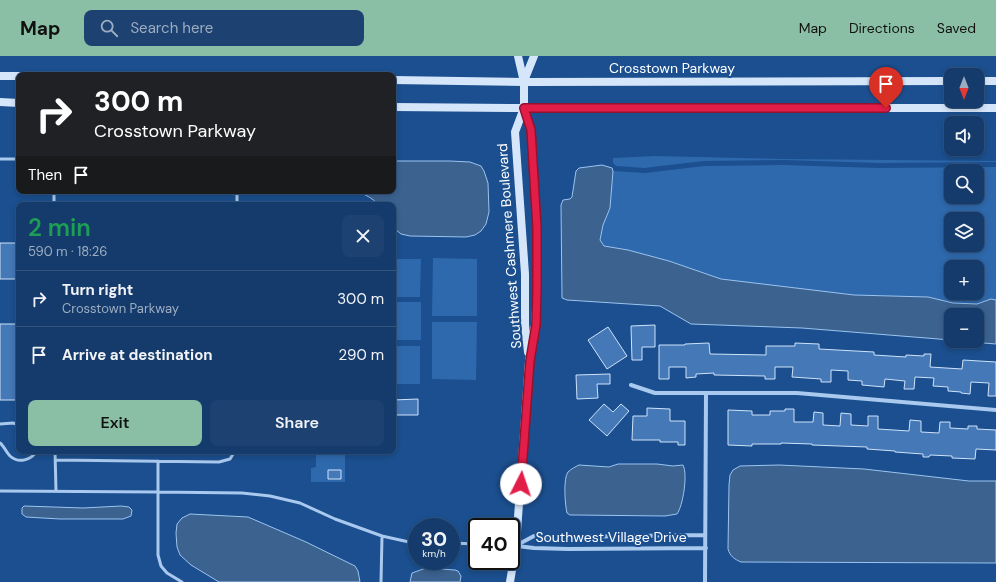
<!DOCTYPE html>
<html lang="en">
<head>
<meta charset="utf-8">
<style>
  :root { --surface:#143b6b; --page:#1d4271; --text:#f1f3f6; --muted:#9dadc1; --line:#33557e; --accent:#8abfa5 }
  body { margin:0; font-family:"DM Sans",sans-serif; background:var(--page); color:var(--text); height:100vh; display:flex; flex-direction:column; font-size:15px; white-space:nowrap }
  * { box-sizing:border-box; margin:0 }
  p { font-size:13px; color:var(--muted) }
  .icon { flex:none; width:22px; height:22px; fill:none; stroke:currentColor; stroke-width:2; stroke-linecap:round; stroke-linejoin:round }
  .map { position:relative; flex:1; overflow:hidden }
  .details { position:absolute; left:16px; top:146px; width:380px; height:252px; display:flex; flex-direction:column; background:var(--surface); border-radius:8px; box-shadow:0 2px 6px #0003,0 0 0 1px var(--line) }
  .details>* { flex:none }
  .guide { position:absolute; left:16px; top:16px; width:380px; height:122px; border-radius:8px; box-shadow:0 2px 6px #0003,0 0 0 1px var(--line); background:#202124; color:#fff; overflow:hidden }
  .needle { width:26px; rotate:180deg }
  .fabs { position:absolute; left:944px; top:12px; display:grid; gap:8px }
  .fabs a { display:grid; place-items:center; width:40px; height:40px; border-radius:8px; background:var(--surface); box-shadow:0 2px 6px #0003,0 0 0 1px var(--line); font-size:20px }
  .speed { position:absolute; left:408px; top:462px; display:flex; gap:8px; font-size:20px; font-weight:700; text-align:center }
  .speed>* { display:grid; place-content:center; width:52px; height:52px; border-radius:50%; background:var(--surface); box-shadow:0 2px 6px #0003,0 0 0 1px var(--line); line-height:1 }
  .speed small { font-size:10px; font-weight:400 }
  .speed .limit { border:2px solid #111; border-radius:6px; background:#fff; color:#111 }
  .pin { position:absolute; display:grid; place-items:center; width:34px; height:34px; color:#fff; margin:-41px -17px; border-radius:50% 50% 50% 0; rotate:-45deg; box-shadow:0 0 4px #0007 }
  .pin .icon { rotate:45deg }
  .me { position:absolute; width:44px; margin:-22px; rotate:4deg; stroke-linejoin:round; filter:drop-shadow(0 0 3px #0008) }
  .turn { display:flex; align-items:center; gap:14px; height:84px; padding:0 12px; font-size:18px }
  .turn .icon { width:52px; height:52px; stroke-width:2.5 }
  .turn b { display:block; font-size:28px; line-height:34px }
  .then { display:flex; align-items:center; height:38px; padding:0 12px; background:#0003; gap:8px; font-size:15px }
  .round { display:grid; place-items:center; flex:none; width:42px; height:42px; border-radius:8px; background:var(--page) }
  .head { display:flex; align-items:center; justify-content:space-between; height:68px; padding:0 12px }
  h1 { font-size:24px; font-weight:600; line-height:30px; color:#1e9e55 }
  .primary-button { display:flex; gap:8px; margin-top:auto; padding:8px 12px }
  .primary-button a { flex:1; height:46px; border-radius:8px; background:var(--accent); color:#111; font-size:16px; font-weight:600; line-height:46px; text-align:center }
  .primary-button a+a { background:var(--page); color:var(--text) }
  ul { padding:0; list-style:none }
  li { display:flex; align-items:center; gap:12px; height:56px; padding:0 12px; border-top:1px solid var(--line) }
  li div { flex:1 }
  li b { display:block; font-size:15px }
  li em { font-style:normal }
  header { display:flex; align-items:center; gap:24px; box-sizing:border-box; height:56px; padding:0 20px; background:var(--accent); color:#111 }
  header strong { font-size:19px }
  nav { display:flex; gap:22px; margin-inline-start:auto; font-size:14px }
  .search { width:280px; height:36px; background:var(--page); display:flex; align-items:center; gap:10px; box-sizing:border-box; padding:0 14px; border-radius:8px; color:var(--muted); font-size:15px }
  .map>svg:first-child { display:block }
</style>
</head>
<body>
<header>
<strong>Map</strong>
<div class="search"><svg class="icon" aria-label="search" viewBox="0 0 24 24"><circle cx="10" cy="10" r="6"/><path d="M15 15l6 6"/></svg>Search here</div>
<nav><a>Map</a><a>Directions</a><a>Saved</a></nav>
</header>
<div class="map">
<svg width="996" height="526" viewBox="0 0 996 526">
  <rect width="100%" height="100%" fill="#1b4f8f"/>
  <path fill="#2e69ad" fill-rule="evenodd" d="M654,100L785,103L996,105V106L879,107L784,104L704,105L644,112L616,110L613,107V102Z
    M784,109L878,112L996,111V244L991,243L977,248L953,247L928,241L854,239L721,223L669,205L628,194L604,190L600,184L603,169L610,152L613,115L645,117L704,110ZM951,115H977V141H951ZM951,163H977V189H951ZM951,211H977V237H951Z
    M433,202L477,203V260H432Z
    M396,203H421L420,241H396Z
    M396,246H421V284H396Z
    M432,266H477L476,324L432,323Z
    M395,290H420V328H395Z
    M316,395H345V426H311V412L316,411Z"/>
  <path fill="#3c6290" stroke="#9cc4f0" d="M393,105H450L470,106L481,110L484,115L488,127L489,156L486,168L481,175L475,179L466,181L410,180L401,178L395,173L393,170V149H379C372,142 365,138 355,135H393Z
    M602,109L612,112L613,115L610,152L603,169L600,184L604,190L628,194L669,205L721,223L854,239L928,241L953,247L977,248L991,243L996,244V288L959,285H977V259H951V284L802,272L691,268L660,250L567,244L562,242L561,149L563,144L570,143L572,141L576,115L579,112Z
    M618,408H657L673,410L683,409C688,418 683,450 677,458L665,460L575,459H570L567,457C565,449 563,422 568,416C571,413 575,411 579,409L609,411Z
    M779,409L864,413L969,425H996V507L741,506C734,503 730,500 728,493L729,429L730,419L733,414L740,410Z
    M24,450L83,452L121,450L129,451L132,454L131,460L123,463H60L26,461L22,458V452Z
    M190,458L248,461L306,486L355,510L358,515L360,526H219L191,509L180,499L177,491L176,477L177,468L182,462Z
    M426,512L455,514L458,515L461,520L460,526H410L412,517Z"/>
  <path fill="#4478b7" stroke="#cfe3fa" d="M0,187H19V223H0Z
    M0,268H19V344H0Z
    M655,269V291H642V304H632L631,270Z
    M608,271L627,300L607,313L588,284Z
    M709,287L710,298L766,299V290H795V287L819,288V293L874,296V299L906,301V299L924,300V298H931L930,311L962,313L963,304L996,306V340H988L989,327L971,326L970,338L961,337V336L948,335V331L933,330L934,322L915,321L914,333H904L905,325L885,323L884,331L862,329V325L848,324V315L831,314V326H821V323L792,321L793,311H775V323H765V320L714,319V317L696,318V321L686,322V311H669V323H659V289H685V288Z
    M610,318V328H597L598,342L577,343L576,319Z
    M418,343V359H393V344Z
    M604,348L613,356L621,348L629,355L607,380L589,364Z
    M647,352L670,353V365H685V389H678V386H660V384H632L633,360H647Z
    M785,353H794V366H813L814,356L823,357V369L840,370L841,357L851,358V369L868,370V360H878V373L909,375L910,364L921,365V376L939,377L940,366H950V372L968,373V370H977V373L996,374V394L976,393L975,403L952,402V400L930,399L929,401H923V398L895,396V395L867,393V391L812,389V388L781,387V388H752V390L728,389V354L752,355V359H770V355H785Z
    M328,414H341V423H328Z"/>
  <g fill="none" stroke-linecap="round" stroke-linejoin="round">
    <path stroke="#a9c9ee" stroke-width="3" d="M0,103H19
      M54,135V149
      M237,149V135
      M0,368L13,367L19,369
      M0,387C4,390 6,396 10,400C19,408 31,404 37,395
      M55,395L56,435
      M56,404L219,406L230,403L235,395
      M158,405V499L161,510L167,517L182,526
      M0,435L158,436L242,437L270,440L300,447L335,463L382,480L409,486L417,487
      M451,487L477,488
      M381,526L382,480"/>
    <path stroke="#a9c9ee" stroke-width="4" d="M631,329L655,337H797L996,354
      M517,489L534,480L560,481L705,479
      M517,490L534,492L568,493L706,492
      M705,526L706,337"/>
    <path stroke="#d6e6fa" stroke-width="8" d="M0,20H19
      M393,24L524,26L951,25
      M524,25L534,0
      M977,25H996
      M0,46L19,47
      M393,51L524,52H996
      M524,52L515,76L525,218V269L528,296
      M510,526L516,490L529,305L535,269L537,234V172L531,74L524,52V26L518,0"/>
  </g>
  <g fill="none" stroke-linecap="round" stroke-linejoin="round">
    <defs>
      <path id="route" d="M521,428L530,305L536,269L537,234V172L531,74L524,52H886"/>
    </defs>
    <use href="#route" stroke="#92132f" stroke-width="10"/>
    <use href="#route" stroke="#e11d48" stroke-width="7"/>
  </g>
  <g text-anchor="middle" dominant-baseline="central" stroke-width="4" stroke-linejoin="round" paint-order="stroke">
    <g font-size="14" fill="#fff" stroke="#1b4f8f">
      <text x="672" y="12">Crosstown Parkway</text>
      <text transform="translate(509 190) rotate(-94)">Southwest Cashmere Boulevard</text>
      <text x="611" y="481">Southwest Village Drive</text>
    </g>
  </g>
</svg>
<div class="fabs">
<a><svg class="needle" viewBox="-14 -14 28 28"><path d="M0-13l5 13h-10z" fill="#e53935"/><path d="M0 13l5-13h-10z" fill="#9dadc1"/></svg></a>
<a><svg class="icon" aria-label="sound" viewBox="0 0 24 24"><path d="M4 9h4l5-4v14l-5-4H4zM17 9q2 3 0 6"/></svg></a>
<a><svg class="icon" aria-label="search" viewBox="0 0 24 24"><circle cx="10" cy="10" r="6"/><path d="M15 15l6 6"/></svg></a>
<a><svg class="icon" aria-label="layers" viewBox="0 0 24 24"><path d="M12 4l9 5-9 5-9-5zM3 14l9 5 9-5"/></svg></a>
<a>+</a>
<a>−</a>
</div>
<div class="speed"><div>30<small>km/h</small></div><div class="limit">40</div></div>
<div class="pin" style="left:886px;top:52px;background:#d93025"><svg class="icon" aria-label="arrive" viewBox="0 0 24 24"><path d="M6 21V4h12l-3 4 3 4H6"/></svg></div>
<svg class="me" style="left:521px;top:428px" viewBox="-20 -20 40 40"><circle r="19" fill="#fff"/><path d="M0-13L10 11 0 6-10 11z" fill="#e11d48"/></svg>
<div class="guide">
<div class="turn"><svg class="icon" aria-label="right" viewBox="0 0 24 24"><path d="M7 20v-9h11M14 6l5 5-5 5"/></svg><div><b>300 m</b>Crosstown Parkway</div></div>
<div class="then">Then<svg class="icon" aria-label="arrive" viewBox="0 0 24 24"><path d="M6 21V4h12l-3 4 3 4H6"/></svg></div>
</div>
<section class="details">
<div class="head"><div><h1>2 min</h1><p>590 m · 18:26</p></div><a class="round"><svg class="icon" aria-label="close" viewBox="0 0 24 24"><path d="M6 6l12 12M18 6L6 18"/></svg></a></div>
<ul>
<li><svg class="icon" aria-label="right" viewBox="0 0 24 24"><path d="M7 20v-9h11M14 6l5 5-5 5"/></svg><div><b>Turn right</b><p>Crosstown Parkway</p></div><em>300 m</em></li>
<li><svg class="icon" aria-label="arrive" viewBox="0 0 24 24"><path d="M6 21V4h12l-3 4 3 4H6"/></svg><div><b>Arrive at destination</b></div><em>290 m</em></li>
</ul>
<div class="primary-button"><a>Exit</a><a>Share</a></div>
</section>
</div>
</body>
</html>
